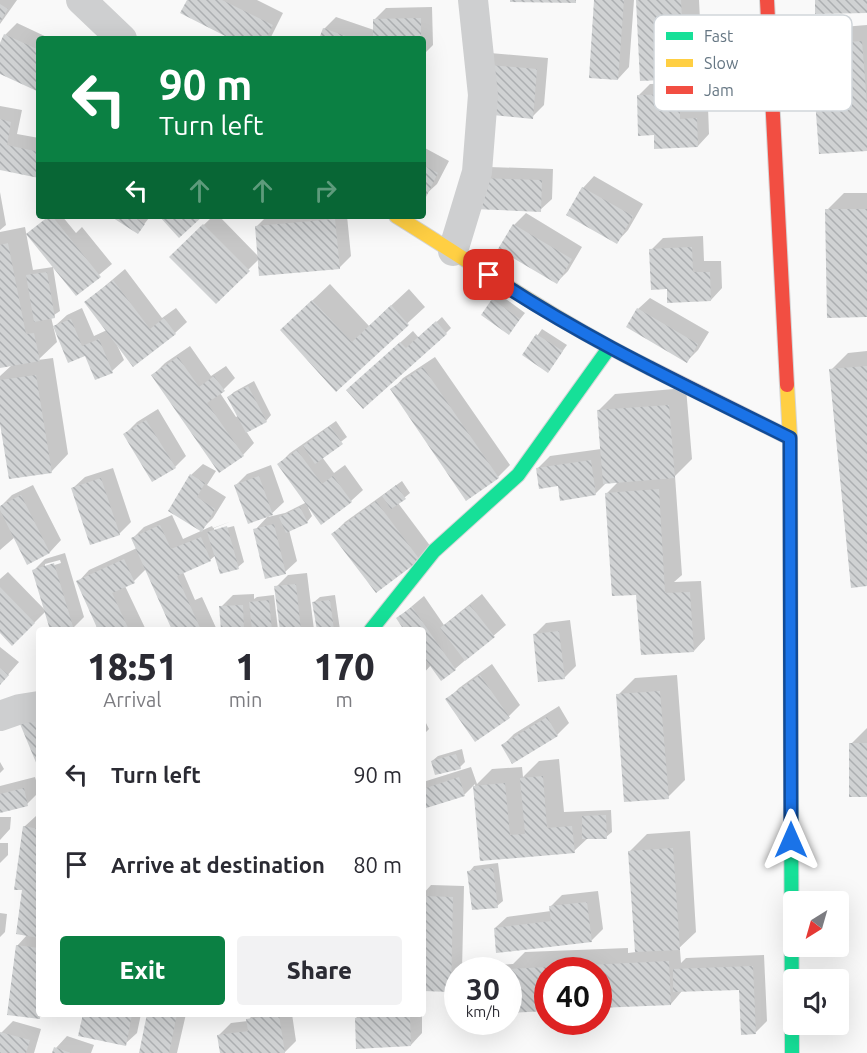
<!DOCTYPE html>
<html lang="en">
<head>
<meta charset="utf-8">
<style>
  :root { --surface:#fff; --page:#f2f2f3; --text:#2b2b33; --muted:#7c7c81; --accent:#0b8043 }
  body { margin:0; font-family:Ubuntu,sans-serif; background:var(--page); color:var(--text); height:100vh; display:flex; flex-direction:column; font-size:22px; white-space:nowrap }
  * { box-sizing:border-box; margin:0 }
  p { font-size:20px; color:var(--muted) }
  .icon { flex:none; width:33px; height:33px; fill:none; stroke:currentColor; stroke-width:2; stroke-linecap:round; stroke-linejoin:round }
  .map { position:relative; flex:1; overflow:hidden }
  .side { position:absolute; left:36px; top:627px; width:390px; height:390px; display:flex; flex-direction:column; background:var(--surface); border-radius:6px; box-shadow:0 6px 24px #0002 }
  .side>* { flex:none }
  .guide { position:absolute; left:36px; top:36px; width:390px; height:183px; border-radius:6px; box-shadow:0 6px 24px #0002; background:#0b8043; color:#fff; overflow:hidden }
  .needle { width:39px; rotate:217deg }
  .buttons { position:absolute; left:783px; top:891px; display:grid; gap:12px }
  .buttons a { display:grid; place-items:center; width:66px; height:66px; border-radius:6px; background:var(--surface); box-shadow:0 6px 24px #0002; font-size:30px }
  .speed { position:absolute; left:444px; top:957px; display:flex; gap:12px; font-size:30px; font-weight:700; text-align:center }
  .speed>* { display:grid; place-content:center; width:78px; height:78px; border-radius:50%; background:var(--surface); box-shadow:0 6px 24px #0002; line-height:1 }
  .speed small { font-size:15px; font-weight:400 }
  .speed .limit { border:9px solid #d22; background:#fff; color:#111 }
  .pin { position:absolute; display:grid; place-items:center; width:51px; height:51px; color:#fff; margin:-26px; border-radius:12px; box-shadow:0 3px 9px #0006 }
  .me { position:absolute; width:66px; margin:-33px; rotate:0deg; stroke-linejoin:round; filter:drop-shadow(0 0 4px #0008) }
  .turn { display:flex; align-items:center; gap:21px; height:126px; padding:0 24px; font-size:27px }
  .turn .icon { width:78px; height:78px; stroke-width:2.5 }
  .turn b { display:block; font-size:42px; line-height:51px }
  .lanes { display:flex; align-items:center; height:57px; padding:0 24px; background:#0003; justify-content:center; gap:30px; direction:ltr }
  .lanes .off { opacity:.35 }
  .eta { display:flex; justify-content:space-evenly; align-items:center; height:102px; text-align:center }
  .eta b { font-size:36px; font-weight:800; line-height:42px }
  .primary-button { display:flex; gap:12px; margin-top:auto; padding:12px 24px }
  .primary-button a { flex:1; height:69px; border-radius:6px; background:var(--accent); color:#fff; font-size:24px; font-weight:800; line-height:69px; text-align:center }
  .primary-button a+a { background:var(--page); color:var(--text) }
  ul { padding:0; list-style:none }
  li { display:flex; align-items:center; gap:18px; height:90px; padding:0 24px }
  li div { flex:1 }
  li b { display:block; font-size:22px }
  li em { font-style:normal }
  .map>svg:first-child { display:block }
</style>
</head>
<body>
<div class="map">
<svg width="867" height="1053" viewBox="0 0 867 1053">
  <defs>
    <pattern id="building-back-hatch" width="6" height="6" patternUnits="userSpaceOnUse" patternTransform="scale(1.5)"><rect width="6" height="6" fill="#d0d2d3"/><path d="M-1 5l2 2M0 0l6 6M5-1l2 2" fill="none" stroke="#acafb1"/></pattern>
  </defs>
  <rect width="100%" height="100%" fill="#f9f9f9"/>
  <path fill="#0003" fill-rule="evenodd" d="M0,0H17L0,24Z
    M188,0H257L283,13L270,39H234Z
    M596,0H634L629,67L618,79Z
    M638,0H699L702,60L685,77Z
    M432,7L433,45L423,55V39H321L324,29L336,17L374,30V20L386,8Z
    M17,23L51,39H39V91L0,73V47L5,35Z
    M867,25V149L812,45L830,28Z
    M490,53L548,58L544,105L532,117L479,65Z
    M691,83L692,108L708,107L709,134L698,146L655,134L638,96L650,84Z
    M0,106L22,110L17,134L39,138V177L0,169Z
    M423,147L449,161L437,184L425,195L423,194Z
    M489,167L553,169L552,199L540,210L477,178Z
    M594,176L643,204L628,230L617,242L583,188Z
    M0,192L6,225L0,230Z
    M844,193H867V316L827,210Z
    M526,213L582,247L568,271L557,282L500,248L514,225Z
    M50,216H62L76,233L82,227L112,264L76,294Z
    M113,216H146L149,218L138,232Z
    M213,216H219L259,257L257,226L267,216H347L351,256L339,268L259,259L216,302L171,257Z
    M25,227L33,270L53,267L60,311L51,317L57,342L38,360L53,358L68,454L51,472L0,414V376L12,365L0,367V232Z
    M703,236L704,261H721L722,288L711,300L668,287L651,250L663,238Z
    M125,269L162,318L176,308L187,322L175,333L117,345L124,360L112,371L86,354L55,326L67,315L82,308L94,336L107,330L86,302Z
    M330,284L369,326L409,289L425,307L336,389L299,313Z
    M499,294L525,313L509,333L483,314Z
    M650,298L709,332L698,350L687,361L638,309Z
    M442,317L451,328L446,333L360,379L413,331L419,338Z
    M542,329L567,345L548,371L524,355Z
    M190,346L211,376L226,366L235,378L220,393L236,417L238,416L228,397L234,392L254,381L271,415L266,421L246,431L254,443L243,455L153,375L165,363Z
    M867,351V585L831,370L848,353Z
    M435,357L510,465L498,477L392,390L403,378Z
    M686,388L692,459L675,476L682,575L674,582L701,581L705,639L694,651L638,596L607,493L619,481L607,482L595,494L559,485L538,468L550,456L601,449L598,411L615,394Z
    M158,409L186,456L175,467L125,434L137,422Z
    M336,421L347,437L322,457L334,473L345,465L363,490L351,501L308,507L312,516L307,522L289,530L297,561L285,572L255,530L270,514L236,485L247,474L271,465L284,502L268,517L285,513L307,502L279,464L290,453Z
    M203,464L216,471L207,485L226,497L213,518L201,530L191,475Z
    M113,468L131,522L119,534L73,488L85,477Z
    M402,481L410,493L398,503L431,547L419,559L333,534L345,522Z
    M33,485L61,540L50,552L28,563L15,537L0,550V507L12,495Z
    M172,515L183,539L212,526L213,528L232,521L214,528V531L234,526L244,562L238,567L216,555L210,560L183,572L195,600L202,597L217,630H173L146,569L134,581L125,586L146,630H100L78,582L89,570L137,548L132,539L144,527Z
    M65,553L84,617L73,628L51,630L46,611L13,644L0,631V579L8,572L45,610L33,571L45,559ZM60,560L61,563L45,568V564Z
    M307,573L314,630H281L276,587L288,575Z
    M254,594V599L257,597L274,595L278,630H222L221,607L233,595Z
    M482,594L506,625L455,669L431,665L423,674V630H406L398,618L424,596L444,625Z
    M335,595L340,630H318L314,602L320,597Z
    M570,620L576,666L564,678L534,635L546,623Z
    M0,647L19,662L0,684Z
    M492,664L520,705L509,716L447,700L459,688Z
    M677,675L685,780L668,797L618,695L635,678Z
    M559,706L569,723L557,735L513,762L503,745L514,734Z
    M423,717L429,729L423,735Z
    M867,728V796L851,744Z
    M462,749L465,762L460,767L432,761L438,756Z
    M559,759L564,812L611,810L612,832L606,837L588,838L574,851L482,859L475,784L465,794L423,808V782L471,767L477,784L492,769L522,767L523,777L539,761Z
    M0,762L4,769L0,773Z
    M35,777L39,790V804L38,793L27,804L0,811V786Z
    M36,816H39V1014H43L40,1017L17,946L28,934L23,889L24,827Z
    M0,817H11L10,829L0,840Z
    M690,831L696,932L677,950H680L681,963L686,958L764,955L767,1021L755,1033L741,988L682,991L671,1004L598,970H488L493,965L513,964L525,952L628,948V953L636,952L630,851L647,834Z
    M0,843H8V855L0,863Z
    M498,863L503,901L497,906L469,872L474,866Z
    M431,885L464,886L462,970H458V983L450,990H423V894Z
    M598,891L603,929L591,941L495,928L507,917L551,911V906L562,895Z
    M0,913L7,914L5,932L0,937Z
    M84,1014H141L137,1033L125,1044Z
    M148,1014H186L177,1053H140Z
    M253,1014H292L296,1041L284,1053H222L219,1035L231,1023L248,1021Z
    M360,1014H422V1033L411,1045L356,1018Z
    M13,1021L41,1029L34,1053H0L1,1033Z
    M67,1036L94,1045L91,1053H54L56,1048Z"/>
  <path fill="url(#building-back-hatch)" d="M187,0H222L273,25L266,39H231L180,13Z
    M510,0H576V3L510,2Z
    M594,0H624L618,80L589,78Z
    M636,0H681L685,79L640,81Z
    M815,0H867V13L815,14Z
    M0,4L8,9L0,22Z
    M421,18V39H373V19Z
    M323,28L354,39H319Z
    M4,34L39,50V92L0,74V43Z
    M862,41L867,104V151L819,154L811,45Z
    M477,64L537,69L533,119L473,113Z
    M680,94V119L697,118L698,147L654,149V135L638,136L637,95Z
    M0,119L11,122L7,145L39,152V178L0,170Z
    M423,165L438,173L426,197L423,196Z
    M475,178L542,180L541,212L474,209Z
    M582,187L633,216L617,244L566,215Z
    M825,209H867V317L827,318Z
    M49,216H52L101,277L76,296L26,234Z
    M110,216H133L145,224L138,234Z
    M159,216H203L179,238Z
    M335,219L340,269L259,276L255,226Z
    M203,224L250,271L216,304L169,257Z
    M513,224L572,259L557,284L498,249Z
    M8,243L26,334L34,333L40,361L0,368V245Z
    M692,247L693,272H710L711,301L667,303V289L651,290L649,249Z
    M47,272L55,318L34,322L26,275Z
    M113,280L150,329L164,318L176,334L133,367L84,302Z
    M492,299L520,319L509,335L481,315Z
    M312,300L352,342L391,305L409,325L336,392L280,330Z
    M637,308L698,344L687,363L626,327Z
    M71,319L82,346L99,339L113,373L95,380L85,356L68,363L53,326Z
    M436,321L447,334L363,409L346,390L400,342L406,348Z
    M536,334L563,351L548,373L522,355Z
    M178,357L199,387L214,376L225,391L207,403L244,456L219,473L151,375Z
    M867,366V586L851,588L829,369Z
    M423,367L499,478L466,501L390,389Z
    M36,375L52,473L9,479L0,424V380Z
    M248,386L267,422L246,433L227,397Z
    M669,405L675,478L603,484L597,410Z
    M146,420L176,468L152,482L123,434Z
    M330,426L343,444L315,464L303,446Z
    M297,450L322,484L333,476L352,502L321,525L277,464Z
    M591,460L596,495L560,501L558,486L539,489L536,468Z
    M190,474L205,483L197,497L215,509L202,532L168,511Z
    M259,476L273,515L248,524L234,485Z
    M101,478L120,535L90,545L71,488Z
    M396,485L406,499L391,509L382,496Z
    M659,489L665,593L690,592L694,652L641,655L636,595L612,596L605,493Z
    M21,495L50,553L27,565L0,510V506Z
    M376,501L420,560L376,593L331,534Z
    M300,507L308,523L286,533L279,517Z
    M274,524L286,574L265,579L253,529Z
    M160,525L171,549L201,537L211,561L177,576L201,630H172L131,538Z
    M227,526L239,569L220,574L207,532Z
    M124,559L135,583L112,593L129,630H98L76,581Z
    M54,563L74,630H50L32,570Z
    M296,584L301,630H280L274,586Z
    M0,587L35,623L12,646L0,633Z
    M269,600L272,630H252L249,602Z
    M330,600L334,630H317L312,602Z
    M243,605L244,630H221L219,606Z
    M470,605L495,637L465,661L440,628Z
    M412,607L456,670L441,681L423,656V630H404L396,618Z
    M559,631L565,679L538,682L533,634Z
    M0,668L9,675L0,685Z
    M480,675L510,718L475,742L445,699Z
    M660,691L669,799L624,802L616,694Z
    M39,710V764L37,765L18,719Z
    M547,717L558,736L512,764L501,745Z
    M849,743H867V797H849Z
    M456,754L461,769L435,775L431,761Z
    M543,776L547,828L572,826L575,853L480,861L473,786L505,783L510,835L525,834L520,778Z
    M459,777L465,796L423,809V789Z
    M24,788L28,806L0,813V794Z
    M606,815L607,839H582V816Z
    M23,826L39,829V938L16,934L22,890H14Z
    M673,848L680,950L635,952L628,851Z
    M493,868L498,908L472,910L467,871Z
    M423,896L453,897L451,992L423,991Z
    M587,902L592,942L496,953L494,928L551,921L549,906Z
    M16,945L39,948L40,1019L7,1015Z
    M669,961L671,1005L598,1008V970H548V1011L508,1013V969Z
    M753,966L756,1034L741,1035L739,990L673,992V969Z
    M83,1014H132L126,1046L78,1036Z
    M147,1014H177L169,1053H139Z
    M279,1015L285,1053H220L217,1035L248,1031L246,1019Z
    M410,1015L411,1046L356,1049L355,1018Z
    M0,1032L30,1040L26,1053H0Z
    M54,1047L71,1053H52Z"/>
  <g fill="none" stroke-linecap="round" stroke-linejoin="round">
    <defs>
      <path id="fast" d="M371,630L434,551L518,475L609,348
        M791,778L792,1053"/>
      <path id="slow" d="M396,216C480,268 561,324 650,368
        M787,385L790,438L791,778"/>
      <path id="jam" d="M767,0L787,385
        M650,368L790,438"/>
    </defs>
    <use href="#fast" stroke="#d5d6d7" stroke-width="16"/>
    <use href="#slow" stroke="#d5d6d7" stroke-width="16"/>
    <use href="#jam" stroke="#d5d6d7" stroke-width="16"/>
    <path stroke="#cecfd0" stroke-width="30" d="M81,0L122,39
      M453,251L477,172L483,95L473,0
      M0,716L20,709L39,706"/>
    <use href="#fast" stroke="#16e098" stroke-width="14"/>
    <use href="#slow" stroke="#ffcf43" stroke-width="14"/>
    <use href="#jam" stroke="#f24e42" stroke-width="14"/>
  </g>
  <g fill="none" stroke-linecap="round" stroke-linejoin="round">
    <defs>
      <path id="route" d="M489,275C584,339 688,387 790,438L791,840"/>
    </defs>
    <use href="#route" stroke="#114b97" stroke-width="15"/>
    <use href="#route" stroke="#1a73e8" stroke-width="10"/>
  </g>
  <rect x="654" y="15" width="198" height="96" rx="9" fill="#fff" stroke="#d1d6da" stroke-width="1.5"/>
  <rect x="666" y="32" width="27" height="8" fill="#16e098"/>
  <rect x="666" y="59" width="27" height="8" fill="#ffcf43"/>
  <rect x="666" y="86" width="27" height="8" fill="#f24e42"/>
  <g font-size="16" fill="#657683">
    <text x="704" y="42">Fast</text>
    <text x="704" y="69">Slow</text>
    <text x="704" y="96">Jam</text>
  </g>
</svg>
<div class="buttons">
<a><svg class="needle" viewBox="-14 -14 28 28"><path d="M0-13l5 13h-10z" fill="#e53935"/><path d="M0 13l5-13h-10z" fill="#7c7c81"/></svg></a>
<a><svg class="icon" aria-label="sound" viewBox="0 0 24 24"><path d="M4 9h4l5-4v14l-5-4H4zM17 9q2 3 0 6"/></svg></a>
</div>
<div class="speed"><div>30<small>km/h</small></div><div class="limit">40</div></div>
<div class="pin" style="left:489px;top:275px;background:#d93025"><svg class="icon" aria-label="arrive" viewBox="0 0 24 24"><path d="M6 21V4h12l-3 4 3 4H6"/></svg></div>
<svg class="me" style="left:791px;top:840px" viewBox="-20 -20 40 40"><path d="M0-17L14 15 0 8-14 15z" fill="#1a73e8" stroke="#fff" stroke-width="4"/></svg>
<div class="guide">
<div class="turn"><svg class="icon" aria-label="left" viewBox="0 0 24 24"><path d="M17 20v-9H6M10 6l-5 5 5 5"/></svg><div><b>90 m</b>Turn left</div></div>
<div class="lanes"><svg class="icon" aria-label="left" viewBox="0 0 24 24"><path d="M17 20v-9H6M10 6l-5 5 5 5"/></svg><svg class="icon off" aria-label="ahead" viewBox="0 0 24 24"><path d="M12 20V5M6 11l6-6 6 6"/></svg><svg class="icon off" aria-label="ahead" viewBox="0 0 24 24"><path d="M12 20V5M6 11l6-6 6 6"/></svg><svg class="icon off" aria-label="right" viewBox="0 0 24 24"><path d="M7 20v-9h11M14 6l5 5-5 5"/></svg></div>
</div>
<section class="side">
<div class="eta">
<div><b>18:51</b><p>Arrival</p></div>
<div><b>1</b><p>min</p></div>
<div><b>170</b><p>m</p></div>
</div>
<ul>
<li><svg class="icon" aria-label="left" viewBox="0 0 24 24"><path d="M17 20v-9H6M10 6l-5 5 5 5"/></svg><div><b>Turn left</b></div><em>90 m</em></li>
<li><svg class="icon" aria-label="arrive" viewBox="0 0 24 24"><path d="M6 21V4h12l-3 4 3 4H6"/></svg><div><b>Arrive at destination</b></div><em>80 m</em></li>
</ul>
<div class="primary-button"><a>Exit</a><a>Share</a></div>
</section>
</div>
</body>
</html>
